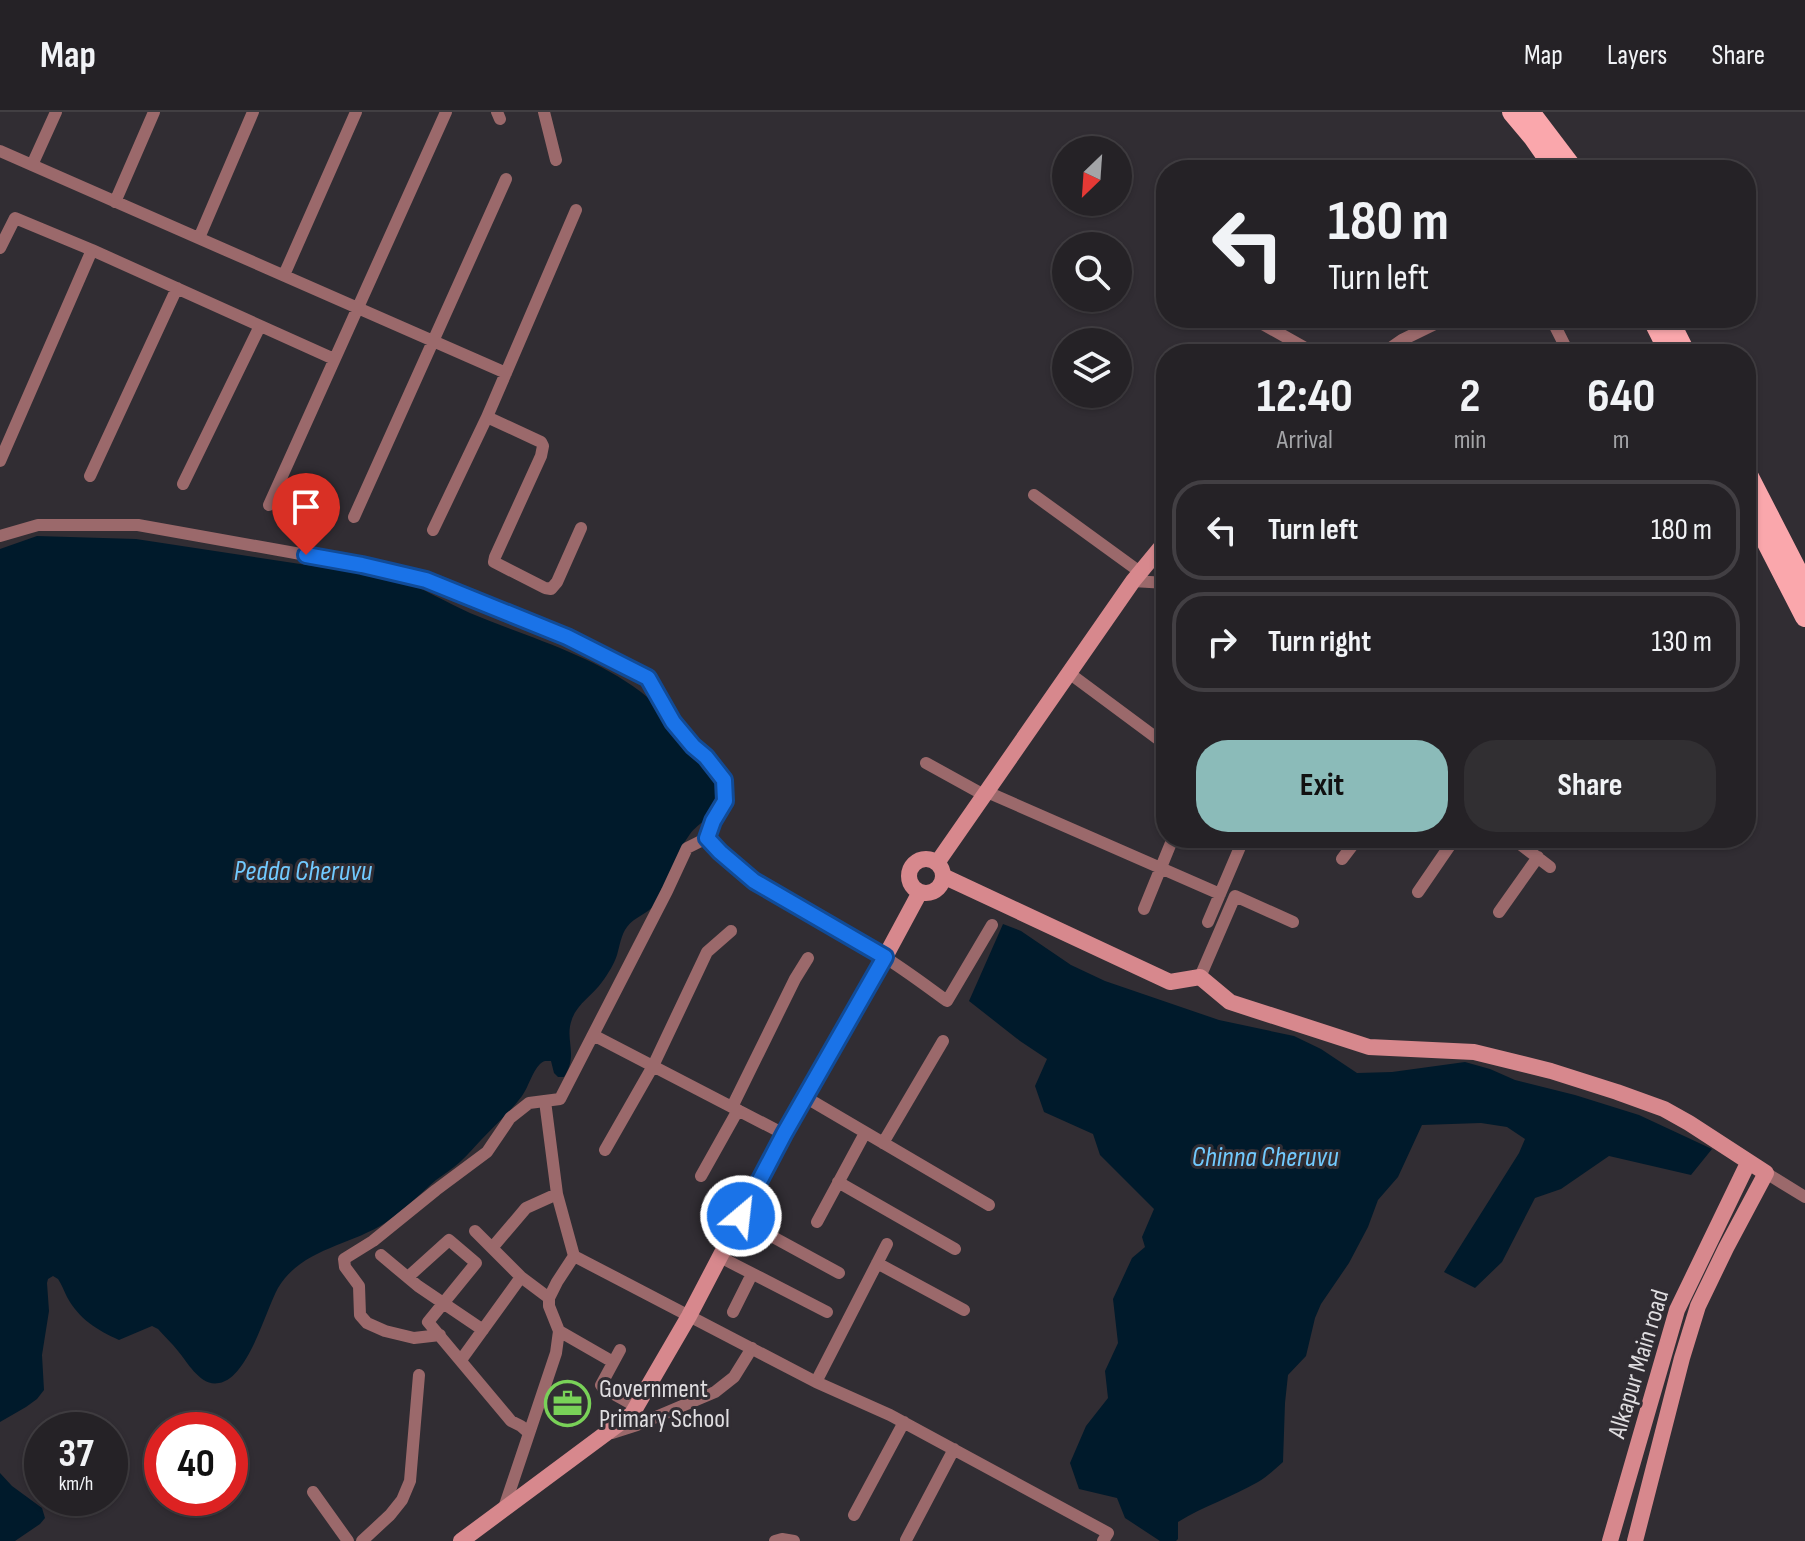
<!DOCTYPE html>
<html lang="en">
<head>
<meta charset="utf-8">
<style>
  :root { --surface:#252226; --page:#312f32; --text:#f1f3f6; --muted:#a3a4a7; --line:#423f43; --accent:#8bbbb9 }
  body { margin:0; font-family:"Sofia Sans Condensed",sans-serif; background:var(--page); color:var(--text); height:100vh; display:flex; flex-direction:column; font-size:30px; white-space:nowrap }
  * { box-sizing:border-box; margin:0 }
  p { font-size:26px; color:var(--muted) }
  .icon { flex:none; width:44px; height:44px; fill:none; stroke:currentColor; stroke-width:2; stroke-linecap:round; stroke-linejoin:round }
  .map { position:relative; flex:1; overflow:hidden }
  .side { position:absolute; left:1156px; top:232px; width:600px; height:504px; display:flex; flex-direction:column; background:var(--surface); border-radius:32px; box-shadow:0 2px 6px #0004,0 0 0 2px var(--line) }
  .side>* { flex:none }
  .top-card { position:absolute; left:1156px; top:48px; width:600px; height:168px; border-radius:32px; box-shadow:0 2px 6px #0004,0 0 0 2px var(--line); background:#252226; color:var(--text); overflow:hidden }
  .needle { width:52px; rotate:205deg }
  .buttons { position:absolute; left:1052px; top:24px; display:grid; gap:16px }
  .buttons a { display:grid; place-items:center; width:80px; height:80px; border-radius:50%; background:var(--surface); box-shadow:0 2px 6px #0004,0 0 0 2px var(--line); font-size:40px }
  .speed { position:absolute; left:24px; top:1300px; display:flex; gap:16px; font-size:40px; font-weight:700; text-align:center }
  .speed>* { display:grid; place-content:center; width:104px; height:104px; border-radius:50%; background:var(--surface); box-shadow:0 2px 6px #0004,0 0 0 2px var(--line); line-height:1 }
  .speed small { font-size:20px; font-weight:400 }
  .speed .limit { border:12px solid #d22; background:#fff; color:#111 }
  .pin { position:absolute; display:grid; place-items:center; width:68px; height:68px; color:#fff; margin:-82px -34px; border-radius:50% 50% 50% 0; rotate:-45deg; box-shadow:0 0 8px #0007 }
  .pin .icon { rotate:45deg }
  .me { position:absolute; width:88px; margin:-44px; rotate:28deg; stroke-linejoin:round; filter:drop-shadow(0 0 6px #0008) }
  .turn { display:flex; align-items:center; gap:28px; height:168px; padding:0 40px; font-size:36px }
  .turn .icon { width:104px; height:104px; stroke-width:2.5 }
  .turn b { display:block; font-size:56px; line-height:68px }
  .eta { display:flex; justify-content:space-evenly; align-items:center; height:136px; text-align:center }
  .eta b { font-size:48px; font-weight:700; line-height:56px }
  .cta { display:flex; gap:16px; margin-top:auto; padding:16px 40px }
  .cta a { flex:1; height:92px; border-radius:32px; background:var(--accent); color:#111; font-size:32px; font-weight:700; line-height:92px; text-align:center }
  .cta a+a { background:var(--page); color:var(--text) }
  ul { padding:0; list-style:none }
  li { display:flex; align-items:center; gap:24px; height:100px; margin:0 16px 12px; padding:0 24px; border:4px solid var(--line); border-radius:32px }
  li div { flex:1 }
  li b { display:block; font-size:30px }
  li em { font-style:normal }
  header { display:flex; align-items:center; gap:48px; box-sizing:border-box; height:112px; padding:0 40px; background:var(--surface); border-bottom:2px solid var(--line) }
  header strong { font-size:38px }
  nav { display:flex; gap:44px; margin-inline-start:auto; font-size:28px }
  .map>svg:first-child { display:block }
</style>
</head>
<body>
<header>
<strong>Map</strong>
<nav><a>Map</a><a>Layers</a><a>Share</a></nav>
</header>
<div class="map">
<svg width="1805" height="1429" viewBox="0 0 1805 1429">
  <rect width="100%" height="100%" fill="#312d33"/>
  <path fill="#001a2b" d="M37,424L136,427L399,467C424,477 446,490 470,501C527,525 591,542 641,580C661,595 675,620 692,639C704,653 725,670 719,691C715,704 698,711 690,722C674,743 669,770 655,792C648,802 634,805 627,815C621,823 620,833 617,843C614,852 608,862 602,870C594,882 577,892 572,907C564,928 579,942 564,965H558L554,961L551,949C546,949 544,948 540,952C532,960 529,974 522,984C510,1000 495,1013 481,1028C474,1035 468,1043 460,1050C452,1057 444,1062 436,1068C419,1083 404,1098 385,1111C349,1134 301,1137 278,1176C265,1200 248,1266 219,1271C201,1275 188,1251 178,1239C172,1231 164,1224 158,1217L152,1214L119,1228C97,1218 79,1207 67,1185C64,1179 62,1173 58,1167L53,1164L48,1167L47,1171L49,1199L42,1243L44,1278L37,1287L26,1295L0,1310V437Z
    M1003,812L1021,819L1071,853L1105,869L1219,908L1294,924L1321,937L1357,961L1392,960L1465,950L1490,957L1515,968L1575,983L1639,1003L1712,1037L1691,1063L1609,1044L1561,1077L1535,1086L1502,1150L1475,1176L1444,1160L1519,1041L1525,1027L1507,1015L1481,1011L1422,1013L1398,1065L1378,1088L1368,1115L1349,1151L1321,1192L1315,1206L1306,1244L1288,1263L1285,1291L1283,1350C1275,1357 1267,1365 1258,1370C1232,1385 1204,1394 1178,1410V1427L1176,1429H1160L1125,1406L1117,1386L1079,1377L1070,1351L1086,1314L1108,1286L1105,1259L1118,1231L1113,1187L1132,1146L1145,1135L1142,1125L1154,1097L1100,1043L1093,1022L1044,1000L1035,974L1047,947L1020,929L969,889Z
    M0,1361L12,1374L42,1396L45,1406L40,1412L15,1429H0Z"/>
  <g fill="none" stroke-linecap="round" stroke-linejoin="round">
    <path stroke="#9b696b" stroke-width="12" d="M497,0L500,7
      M544,0L556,48
      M0,39L506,261
      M32,53L56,0
      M115,90L154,0
      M199,126L253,0
      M0,136L15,106L92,138L334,247
      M284,163L356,0
      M1252,206L1316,242
      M1551,206L1569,242
      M1382,242L1402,228L1447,206
      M487,305L541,330L543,334L541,344L495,445L494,450L545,476L551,477L557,470L581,416
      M0,349L92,138
      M90,364L177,176
      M183,372L260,214
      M1034,383L1140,460
      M269,393L446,0
      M354,405L506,67
      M433,418L487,305L576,98
      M0,424L38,413H138L362,453L426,468L567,525L648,566L657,579L673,610L693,634L706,645L724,668L725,689L713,709L707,726
      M1160,436L1166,471
      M1133,469L1166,471
      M1069,561L1166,633
      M926,651L984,683
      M987,680L1220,782
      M1512,726L1550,755
      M1342,747L1358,726
      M1418,780L1455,726
      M1144,797L1173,726
      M1499,800L1538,745
      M1208,810L1243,728
      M1200,865L1235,784L1293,810
      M593,923L784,1022
      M805,985L989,1093
      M732,995L795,867L808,846
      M883,1031L943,929
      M605,1038L653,954L707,840L731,819
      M1766,1061L1805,1085
      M701,1064L738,998
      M838,1070L955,1137
      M740,1107L839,1161
      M817,1110L865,1021
      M475,1119L521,1165L549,1186
      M492,1136L526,1096L557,1082
      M381,1143L418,1174L483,1218
      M574,1144L816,1270L890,1303L1108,1421L1103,1429
      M720,1145L827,1200
      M877,1151L964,1198
      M408,1165L449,1128L476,1151L428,1210L511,1309L521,1314L529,1321
      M733,1200L752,1162
      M559,1219L613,1250
      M440,1223L414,1226L385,1219L367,1211L360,1203L359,1174L345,1155L344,1147L373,1129L436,1078L487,1040L510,1006L529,991L560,987L667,779L687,736L707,726C754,778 821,808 881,843C904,857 925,873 947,889L992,813
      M620,1238L601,1273L603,1276L637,1295
      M461,1248L521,1165
      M816,1270L887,1132
      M612,1321L637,1313L715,1280L734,1265L752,1236
      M313,1380L348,1429
      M504,1396L556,1241L559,1219L549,1194V1186L557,1170L574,1144L557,1082L545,989
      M854,1403L904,1310
      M906,1428L954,1337
      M362,1429L390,1403L402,1388L410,1369L419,1263
      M775,1429L782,1427L794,1429"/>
    <path stroke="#d7888d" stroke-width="16" d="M909 764a17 17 0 1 1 34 0a17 17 0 1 1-34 0Z
      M937,751L1133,469L1166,429
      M943,764L1170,870L1200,865L1230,890L1369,935L1474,940L1551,959L1617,980L1664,997L1689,1011L1766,1061L1726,1136L1698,1194L1682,1246L1635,1429
      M461,1429L632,1302L689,1204L784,1022L885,845L920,780
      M1610,1429L1677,1198L1748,1051"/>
    <path stroke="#faa7ac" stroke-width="20" d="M1512,0L1533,25L1556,58
      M1530,0L1574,58
      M1652,206L1670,242
      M1668,206L1686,242
      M1746,359L1805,474
      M1746,390L1805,505"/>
  </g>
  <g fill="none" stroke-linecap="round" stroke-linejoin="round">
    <defs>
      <path id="route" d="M306,443L362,453L426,468L567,525L648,566L673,610L693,634L706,645L724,668L725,689L713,709L707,726L720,740L754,769L885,845L784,1022L741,1104"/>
    </defs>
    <use href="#route" stroke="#114b97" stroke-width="20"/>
    <use href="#route" stroke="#1a73e8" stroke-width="14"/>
  </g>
  <defs>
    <symbol id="office-ring" viewBox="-11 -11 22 22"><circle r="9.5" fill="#312d33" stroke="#79d158" stroke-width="1.5"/><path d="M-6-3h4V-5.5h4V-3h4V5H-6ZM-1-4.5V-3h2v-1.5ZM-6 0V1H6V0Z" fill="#79d158"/></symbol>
  </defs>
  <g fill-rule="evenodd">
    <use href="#office-ring" x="542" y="1266" width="51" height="51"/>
  </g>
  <g text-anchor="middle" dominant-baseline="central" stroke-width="6" stroke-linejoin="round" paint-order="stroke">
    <g font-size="26" fill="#dfdde0" stroke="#312d33">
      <text transform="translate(1639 1252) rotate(-73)">Alkapur Main road</text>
    </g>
    <g font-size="26" fill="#dfdde0" stroke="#312d33" text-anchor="start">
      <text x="599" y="1277">Government<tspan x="599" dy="30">Primary School</tspan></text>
    </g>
    <g font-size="28" font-style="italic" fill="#71caff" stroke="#312d33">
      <text x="303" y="759">Pedda Cheruvu</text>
      <text x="1265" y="1045">Chinna Cheruvu</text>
    </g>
  </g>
</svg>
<div class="buttons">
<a><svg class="needle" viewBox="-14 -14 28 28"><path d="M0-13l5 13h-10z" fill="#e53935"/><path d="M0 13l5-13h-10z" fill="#a3a4a7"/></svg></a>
<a><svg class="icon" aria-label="search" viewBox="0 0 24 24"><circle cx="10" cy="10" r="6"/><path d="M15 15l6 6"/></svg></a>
<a><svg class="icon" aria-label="layers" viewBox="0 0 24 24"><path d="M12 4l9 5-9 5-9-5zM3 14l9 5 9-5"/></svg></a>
</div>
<div class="speed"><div>37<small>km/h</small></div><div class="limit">40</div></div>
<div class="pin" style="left:306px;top:443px;background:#d93025"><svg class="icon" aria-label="arrive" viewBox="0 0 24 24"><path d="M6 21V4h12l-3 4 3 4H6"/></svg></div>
<svg class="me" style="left:741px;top:1104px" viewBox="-20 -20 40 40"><circle r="17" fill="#1a73e8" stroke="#fff" stroke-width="3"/><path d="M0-11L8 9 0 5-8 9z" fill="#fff"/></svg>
<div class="top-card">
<div class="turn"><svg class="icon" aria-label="left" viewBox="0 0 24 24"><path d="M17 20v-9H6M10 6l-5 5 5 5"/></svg><div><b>180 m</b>Turn left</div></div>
</div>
<section class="side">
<div class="eta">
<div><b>12:40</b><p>Arrival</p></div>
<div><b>2</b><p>min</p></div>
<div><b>640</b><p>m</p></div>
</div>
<ul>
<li><svg class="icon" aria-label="left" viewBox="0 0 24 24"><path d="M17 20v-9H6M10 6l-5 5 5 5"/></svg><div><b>Turn left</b></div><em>180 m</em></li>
<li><svg class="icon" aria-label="right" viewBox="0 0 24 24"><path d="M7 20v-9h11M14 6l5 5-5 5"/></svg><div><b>Turn right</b></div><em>130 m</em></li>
</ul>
<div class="cta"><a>Exit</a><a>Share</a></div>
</section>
</div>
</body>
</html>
